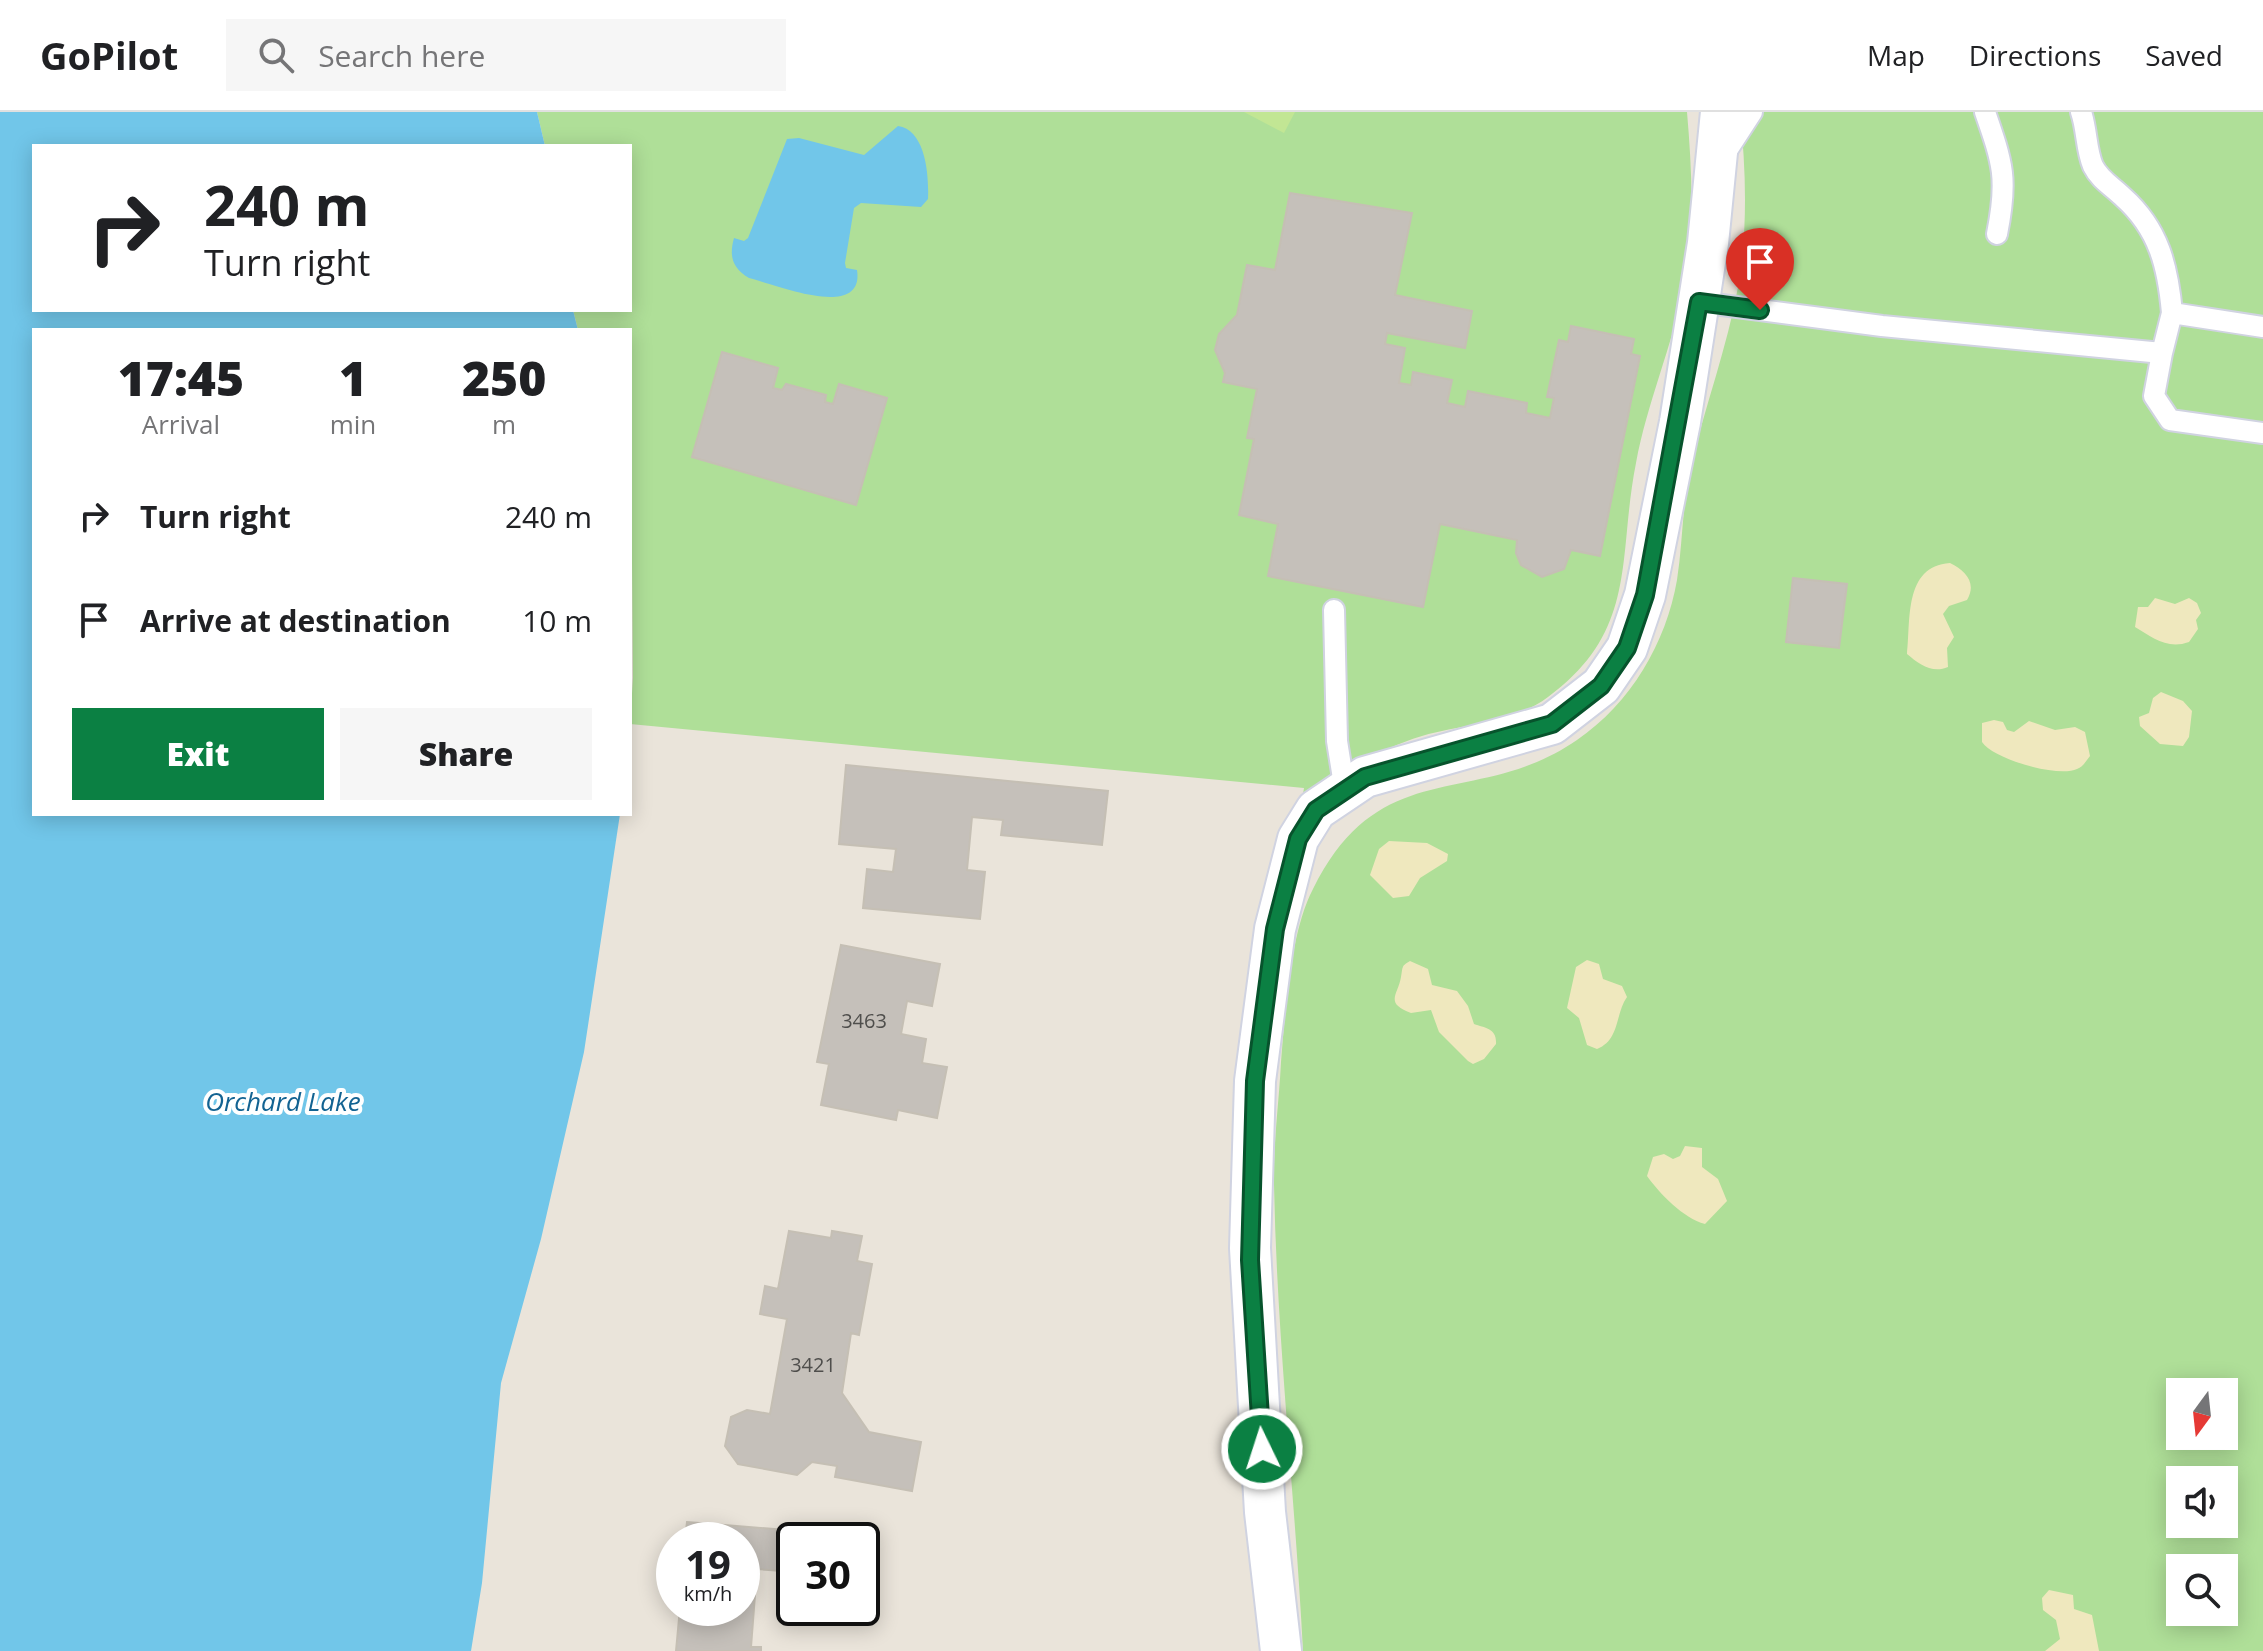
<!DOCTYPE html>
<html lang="en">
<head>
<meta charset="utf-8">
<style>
  :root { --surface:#fff; --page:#f6f6f6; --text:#202124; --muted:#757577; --line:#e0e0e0; --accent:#0b8043 }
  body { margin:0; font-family:"Open Sans",sans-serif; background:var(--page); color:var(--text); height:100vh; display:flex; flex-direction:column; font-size:30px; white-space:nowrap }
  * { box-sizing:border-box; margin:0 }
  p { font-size:26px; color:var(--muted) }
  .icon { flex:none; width:44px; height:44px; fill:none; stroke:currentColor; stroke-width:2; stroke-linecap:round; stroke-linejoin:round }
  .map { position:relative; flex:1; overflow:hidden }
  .drawer { position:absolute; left:32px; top:216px; width:600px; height:488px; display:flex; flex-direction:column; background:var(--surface); border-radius:0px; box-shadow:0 4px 20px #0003 }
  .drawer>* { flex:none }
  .banner { position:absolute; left:32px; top:32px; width:600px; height:168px; border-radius:0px; box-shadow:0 4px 20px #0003; background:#fff; color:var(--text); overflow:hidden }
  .needle { width:52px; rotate:195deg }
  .buttons { position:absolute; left:2166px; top:1266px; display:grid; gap:16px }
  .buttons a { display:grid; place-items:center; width:72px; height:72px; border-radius:0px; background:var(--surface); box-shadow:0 4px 20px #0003; font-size:40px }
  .speed { position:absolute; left:656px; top:1410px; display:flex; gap:16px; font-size:40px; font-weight:700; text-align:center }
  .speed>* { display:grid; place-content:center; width:104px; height:104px; border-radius:50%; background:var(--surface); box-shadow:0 4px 20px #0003; line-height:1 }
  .speed small { font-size:20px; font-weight:400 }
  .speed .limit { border:4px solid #111; border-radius:12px; background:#fff; color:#111 }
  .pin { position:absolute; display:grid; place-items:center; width:68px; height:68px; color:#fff; margin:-82px -34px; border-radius:50% 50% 50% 0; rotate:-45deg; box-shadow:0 0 8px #0007 }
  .pin .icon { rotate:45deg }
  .me { position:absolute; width:88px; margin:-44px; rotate:356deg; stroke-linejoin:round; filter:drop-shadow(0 0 6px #0008) }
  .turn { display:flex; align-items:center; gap:28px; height:168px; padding:0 40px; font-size:36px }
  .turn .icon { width:104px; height:104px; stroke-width:2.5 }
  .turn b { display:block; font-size:56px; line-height:68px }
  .eta { display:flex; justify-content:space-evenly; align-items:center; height:136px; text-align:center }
  .eta b { font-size:48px; font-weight:800; line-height:56px }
  .primary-button { display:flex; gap:16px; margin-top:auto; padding:16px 40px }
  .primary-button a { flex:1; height:92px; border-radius:0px; background:var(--accent); color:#fff; font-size:32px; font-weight:800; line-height:92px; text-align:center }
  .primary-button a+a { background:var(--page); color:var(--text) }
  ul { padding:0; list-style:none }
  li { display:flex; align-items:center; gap:24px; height:104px; padding:0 40px }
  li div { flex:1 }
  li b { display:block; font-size:30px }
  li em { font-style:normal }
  header { display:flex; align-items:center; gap:48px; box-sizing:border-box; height:112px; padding:0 40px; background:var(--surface); border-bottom:2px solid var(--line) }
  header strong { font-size:38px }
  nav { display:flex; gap:44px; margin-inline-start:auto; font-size:28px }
  .search { width:560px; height:72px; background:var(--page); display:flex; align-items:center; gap:20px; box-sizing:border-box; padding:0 28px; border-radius:0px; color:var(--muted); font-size:30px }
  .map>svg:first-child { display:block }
</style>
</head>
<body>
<header>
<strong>GoPilot</strong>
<div class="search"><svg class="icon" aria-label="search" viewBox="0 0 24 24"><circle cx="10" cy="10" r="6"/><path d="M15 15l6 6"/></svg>Search here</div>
<nav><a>Map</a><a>Directions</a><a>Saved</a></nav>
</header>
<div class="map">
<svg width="2263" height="1539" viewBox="0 0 2263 1539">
  <rect width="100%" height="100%" fill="#eae4da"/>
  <path fill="#afdf98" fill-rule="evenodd" d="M537,0H1687C1692,59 1695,117 1684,175C1672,235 1647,291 1636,351C1617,446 1639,518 1548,585C1509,614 1466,611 1422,624C1369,640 1341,665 1300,700L1304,676L630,612L633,566L630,218H578L573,198H630V34H545Z
    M1740,0H2263V1539H1303C1295,1384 1277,1229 1274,1073C1273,1032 1279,991 1281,950C1285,901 1290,821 1313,777C1381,640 1476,698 1577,628C1631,591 1666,531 1677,468C1683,430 1682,391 1691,354C1705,294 1727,236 1738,175C1748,117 1746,59 1740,0ZM2180,1280H2224V1324H2180ZM2180,1368H2224V1412H2180ZM2180,1456H2224V1500H2180Z"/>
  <path fill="#efe8be" d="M1950,451C1966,459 1977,471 1967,488L1949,494L1943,502L1954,525L1947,536L1948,555C1932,562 1919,552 1907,542C1911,510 1903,454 1950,451Z
    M2155,486L2175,492L2189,486L2197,491L2201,501L2196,508L2198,517L2189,530C2167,538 2152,525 2135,515L2138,495H2148Z
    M2161,580L2183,589L2192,599L2189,625L2183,634L2160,632L2140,614L2139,605L2149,601L2153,586Z
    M1994,608L2003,610L2007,618L2014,620L2029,609L2055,618L2075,615L2085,620L2090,644C2086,649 2083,655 2077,657C2058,666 1993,647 1982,630V611Z
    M1389,729L1427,731L1448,742L1447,749L1420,766L1409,784L1393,786L1370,763L1379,737Z
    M1587,848L1599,852L1603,867L1622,874L1627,885C1615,902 1620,928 1597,937L1587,933L1579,906L1567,896L1576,855Z
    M1410,849L1428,857L1432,873L1457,879L1468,894L1474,912C1485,916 1497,916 1496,932L1484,947L1473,952L1468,949L1439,920L1431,898L1411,901C1384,891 1398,883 1401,865C1403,855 1401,854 1410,849Z
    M1685,1034L1702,1036V1055L1718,1067L1727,1089L1705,1112C1683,1106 1660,1082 1647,1064L1653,1045L1664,1042L1673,1047L1680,1044Z
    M2049,1478L2073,1483L2074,1497L2092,1503L2099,1539H2045L2060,1527L2056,1508L2043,1498L2042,1486Z"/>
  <path fill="#c2e694" d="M1244,0H1295L1284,21Z"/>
  <path fill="#71c6e9" d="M0,0H537L545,34H34V198H573L578,218H34V702H620L584,940L541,1127L501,1271L482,1471L471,1539H0Z
    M898,14C926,18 929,64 928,87L921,95L861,91L854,96L845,151L846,156L857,158C865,210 773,172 749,166C732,156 729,144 734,126L744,129L748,126L787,27L799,26L864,43Z"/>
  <path fill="#c5c0ba" stroke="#c5bfb4" stroke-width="2" d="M1290,81L1412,101L1395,183L1472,199L1465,236L1387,221L1385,232L1405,236L1399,271L1411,273L1413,260L1452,268L1447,291L1465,295L1468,279L1527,291L1526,301L1550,306L1554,286L1547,285L1559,228L1568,230L1571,214L1634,227L1631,242L1640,244L1600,444L1571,438L1564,457L1542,465L1521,453L1516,441L1517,428L1440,412L1423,495L1268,464L1278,412L1239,403L1254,327L1247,326L1257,277L1223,270L1225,261L1215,238L1219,222L1237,203L1247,153L1275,158Z
    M722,240L778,256L773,276L782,278L786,272L826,283L825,290L833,292L839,272L887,286L856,393L692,345Z
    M1793,466L1847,472L1839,536L1786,530Z
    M846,653L1108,679L1102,733L1001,723L1003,708L972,705L967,758L985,760L980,807L863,796L867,757L893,760L896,737L839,732Z
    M841,833L940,852L932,894L907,889L901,922L926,927L922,951L947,955L937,1006L898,998L896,1008L821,993L829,952L817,950Z
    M789,1119L831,1126L832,1119L862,1124L857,1149L872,1152L859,1223L851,1221L842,1281L869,1320L921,1330L912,1379L835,1365L837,1354L812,1350L797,1363L738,1352L725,1334L731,1305L747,1298L770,1302L787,1207L760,1202L765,1174L778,1177Z
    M687,1410L811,1420V1428H794V1460L757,1457L751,1535H761V1539H676L680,1496H742V1428H685Z"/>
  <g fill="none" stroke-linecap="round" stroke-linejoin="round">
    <defs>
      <path id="service" d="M1985,0C2003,52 2008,67 1997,122
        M2081,0C2087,17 2086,38 2093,54C2100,68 2112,74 2123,85C2159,117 2168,155 2172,201
        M1726,40L1752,0
        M1699,190L1882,214L2162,241L2154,284L2170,308L2263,321
        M2162,241L2172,201L2263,215
        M1334,498L1337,629L1345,679"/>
      <path id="minor" d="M1281,1539L1265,1400L1250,1136L1255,969L1275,817L1298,727L1316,698L1365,665L1552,612L1601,574L1627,536L1645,483L1680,310L1708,131L1721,0"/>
    </defs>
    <use href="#service" stroke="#d0d3e1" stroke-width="24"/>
    <use href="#minor" stroke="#d0d3e1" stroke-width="44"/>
    <use href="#service" stroke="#fff" stroke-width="20"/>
    <use href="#minor" stroke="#fff" stroke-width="40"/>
  </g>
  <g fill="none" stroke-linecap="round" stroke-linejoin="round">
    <defs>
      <path id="route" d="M1262,1337L1250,1148L1255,969L1275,817L1298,727L1316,698L1365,665L1552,612L1601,574L1627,536L1645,483L1699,190L1760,198"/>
    </defs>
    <use href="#route" stroke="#07532c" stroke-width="20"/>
    <use href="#route" stroke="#0b8043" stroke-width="14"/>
  </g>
  <g text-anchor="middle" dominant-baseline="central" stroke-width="8" stroke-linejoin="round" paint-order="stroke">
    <g font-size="20" fill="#4f4e4c">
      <text x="864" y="908">3463</text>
      <text x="813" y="1252">3421</text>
    </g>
    <g font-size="26" font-style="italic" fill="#136392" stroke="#fff">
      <text x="283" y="989">Orchard Lake</text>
    </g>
  </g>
</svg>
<div class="buttons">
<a><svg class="needle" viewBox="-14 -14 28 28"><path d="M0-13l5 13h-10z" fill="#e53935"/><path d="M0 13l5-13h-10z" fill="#757577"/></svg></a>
<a><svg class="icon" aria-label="sound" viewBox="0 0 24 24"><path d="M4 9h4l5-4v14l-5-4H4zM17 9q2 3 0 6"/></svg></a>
<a><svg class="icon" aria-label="search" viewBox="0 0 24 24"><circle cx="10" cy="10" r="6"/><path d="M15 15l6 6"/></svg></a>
</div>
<div class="speed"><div>19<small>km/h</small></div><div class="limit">30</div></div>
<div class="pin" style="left:1760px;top:198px;background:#d93025"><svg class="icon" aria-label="arrive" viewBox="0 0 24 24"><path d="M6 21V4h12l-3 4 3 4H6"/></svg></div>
<svg class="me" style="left:1262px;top:1337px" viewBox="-20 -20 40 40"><circle r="17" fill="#0b8043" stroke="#fff" stroke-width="3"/><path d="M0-11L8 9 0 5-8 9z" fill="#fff"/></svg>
<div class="banner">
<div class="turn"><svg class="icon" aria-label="right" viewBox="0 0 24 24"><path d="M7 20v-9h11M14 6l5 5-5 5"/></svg><div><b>240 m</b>Turn right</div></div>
</div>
<section class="drawer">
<div class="eta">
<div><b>17:45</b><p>Arrival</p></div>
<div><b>1</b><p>min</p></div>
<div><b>250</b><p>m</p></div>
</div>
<ul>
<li><svg class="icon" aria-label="right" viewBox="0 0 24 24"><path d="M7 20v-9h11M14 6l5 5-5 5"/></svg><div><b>Turn right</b></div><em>240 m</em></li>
<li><svg class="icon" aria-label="arrive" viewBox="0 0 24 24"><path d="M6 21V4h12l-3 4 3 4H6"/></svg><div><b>Arrive at destination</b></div><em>10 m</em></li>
</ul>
<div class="primary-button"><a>Exit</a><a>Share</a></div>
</section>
</div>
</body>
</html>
